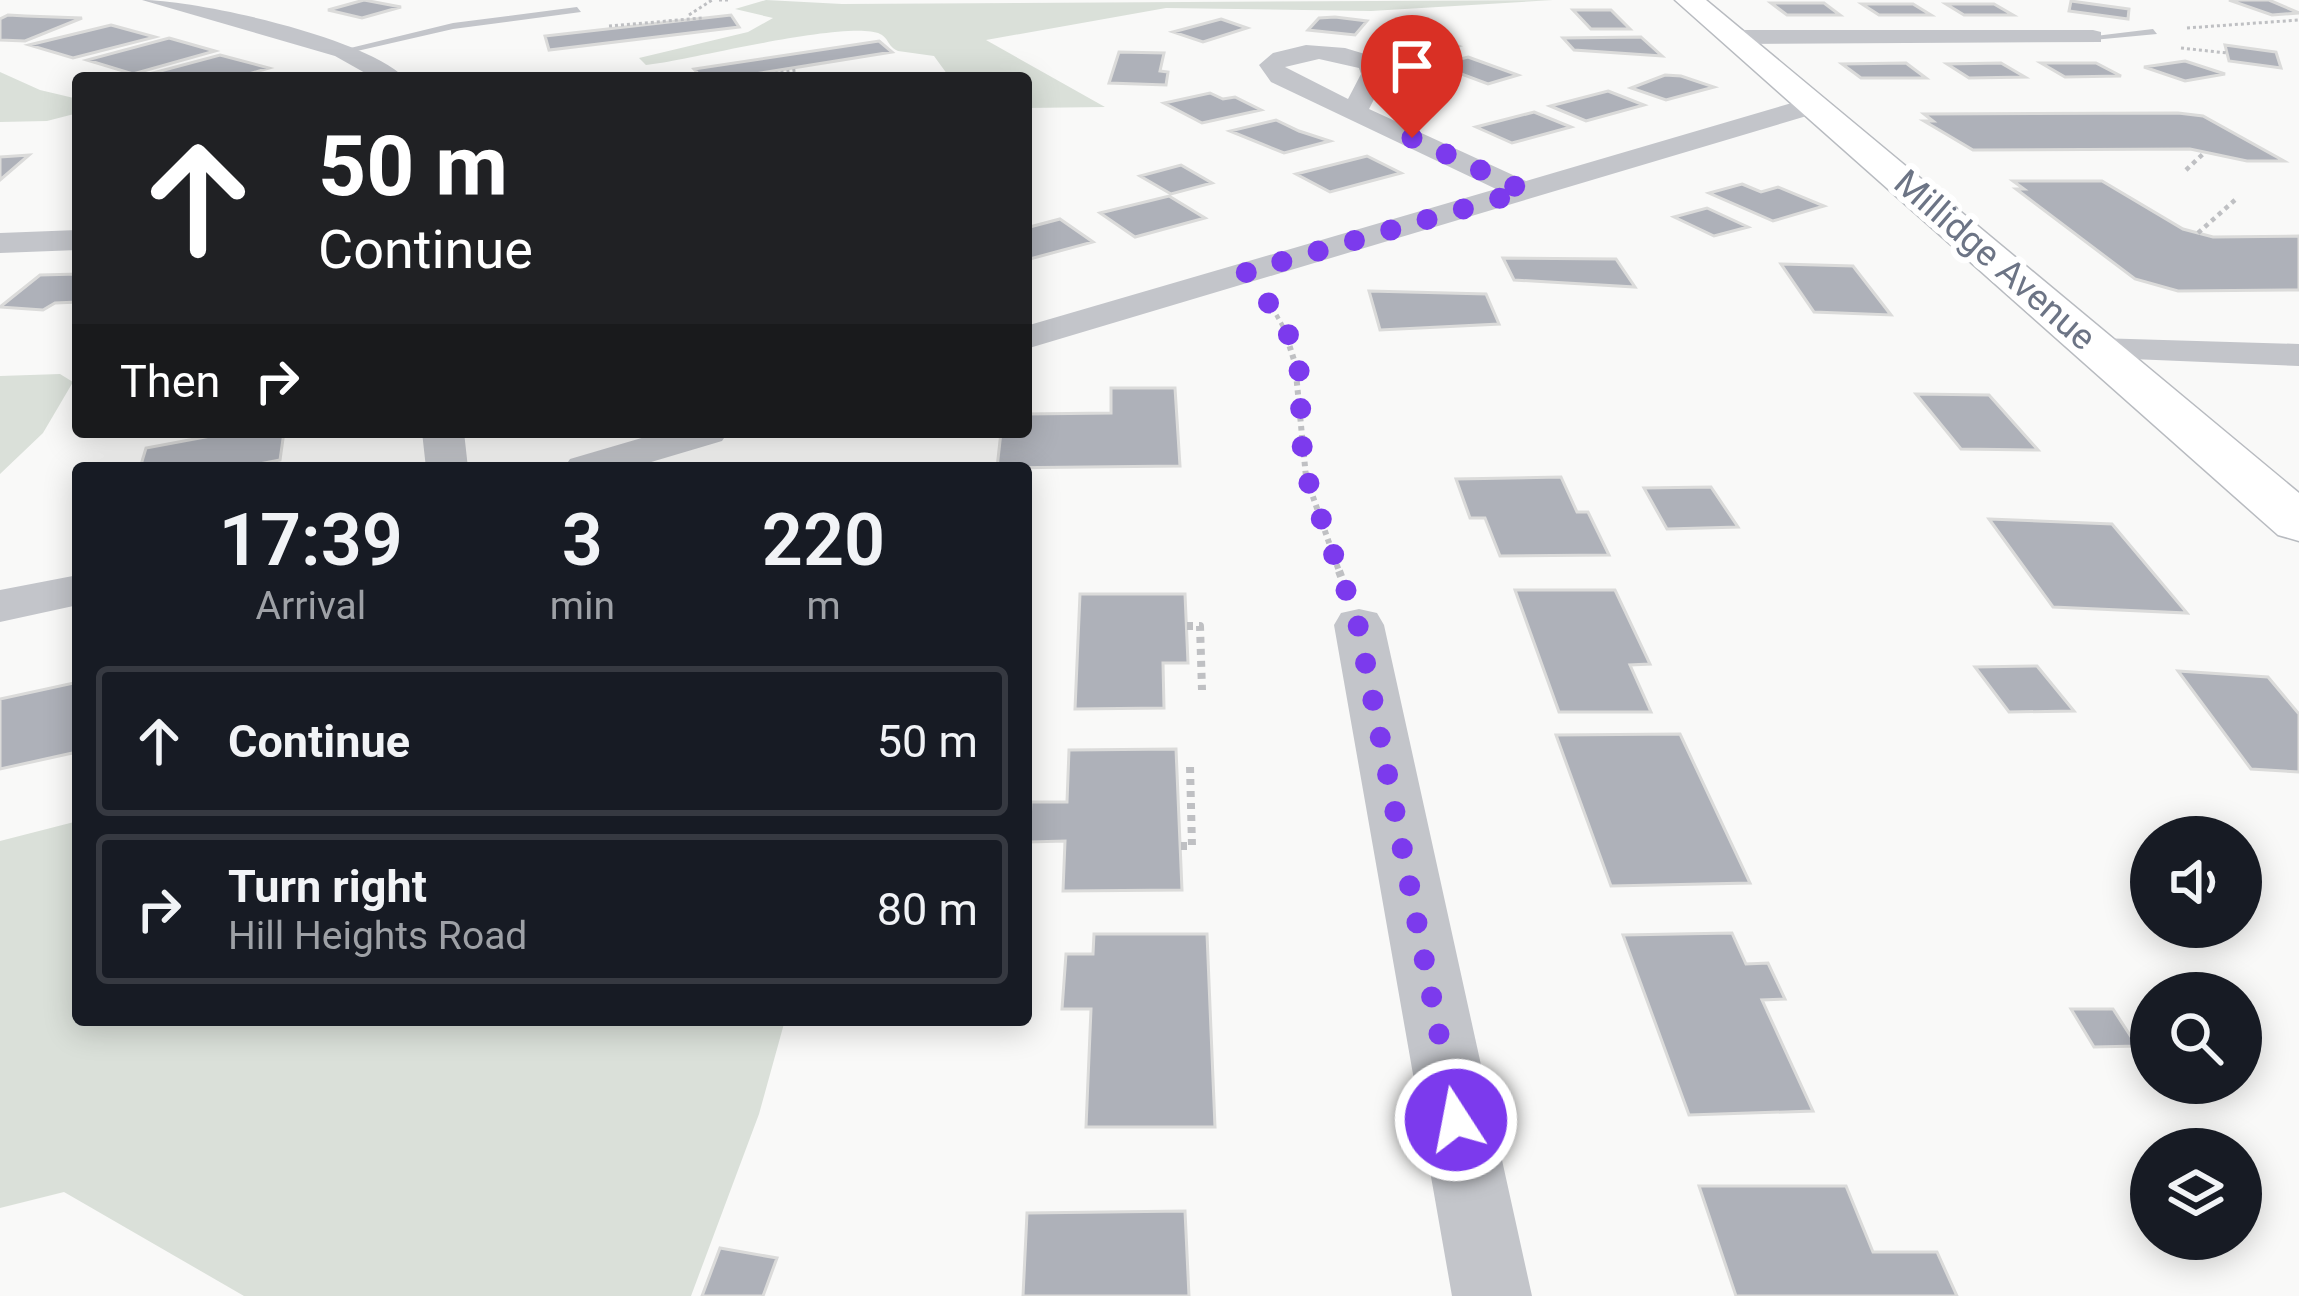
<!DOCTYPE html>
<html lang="en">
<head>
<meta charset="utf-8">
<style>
  :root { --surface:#171b24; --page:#20242c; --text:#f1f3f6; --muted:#9ea1a6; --line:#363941 }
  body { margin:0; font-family:Roboto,sans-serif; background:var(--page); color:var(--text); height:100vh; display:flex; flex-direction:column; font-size:45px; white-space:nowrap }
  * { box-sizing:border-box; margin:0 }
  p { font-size:39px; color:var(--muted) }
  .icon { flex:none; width:66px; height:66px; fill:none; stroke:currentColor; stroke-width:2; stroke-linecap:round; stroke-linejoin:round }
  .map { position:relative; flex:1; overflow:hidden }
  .panel { position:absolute; left:72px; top:462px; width:960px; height:564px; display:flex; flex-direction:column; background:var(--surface); border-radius:12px; box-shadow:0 6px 30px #0003 }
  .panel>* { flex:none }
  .guide { position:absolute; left:72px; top:72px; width:960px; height:366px; border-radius:12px; box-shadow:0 6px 30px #0003; background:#202124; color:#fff; overflow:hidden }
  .fabs { position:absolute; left:2130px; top:816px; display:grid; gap:24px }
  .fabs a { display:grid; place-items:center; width:132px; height:132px; border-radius:50%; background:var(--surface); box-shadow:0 6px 30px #0003; font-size:60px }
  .pin { position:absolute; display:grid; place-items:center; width:102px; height:102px; color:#fff; margin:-123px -51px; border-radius:50% 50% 50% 0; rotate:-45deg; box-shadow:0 0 12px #0007 }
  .pin .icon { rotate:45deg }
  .me { position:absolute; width:132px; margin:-66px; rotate:349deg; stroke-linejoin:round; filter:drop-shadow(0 0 9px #0008) }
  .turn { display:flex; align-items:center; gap:42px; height:252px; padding:0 48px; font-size:54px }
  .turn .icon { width:156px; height:156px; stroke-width:2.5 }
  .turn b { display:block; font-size:84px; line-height:102px }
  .then { display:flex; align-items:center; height:114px; padding:0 48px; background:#0003; gap:24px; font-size:45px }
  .eta { display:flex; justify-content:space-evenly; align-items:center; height:204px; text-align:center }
  .eta b { font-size:72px; font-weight:600; line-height:84px }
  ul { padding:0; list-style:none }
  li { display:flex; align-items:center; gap:36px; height:150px; margin:0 24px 18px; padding:0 24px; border:6px solid var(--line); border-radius:12px }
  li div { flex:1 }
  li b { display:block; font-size:45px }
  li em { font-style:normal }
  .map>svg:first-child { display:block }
</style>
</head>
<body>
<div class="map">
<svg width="2299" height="1296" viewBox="0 0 2299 1296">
  <rect width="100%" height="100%" fill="#f9f9f8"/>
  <path fill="#dae0d9" d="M766,0L842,4L1553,0L1371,11L1166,8L986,40L1105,107L1026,108V78H950L934,56L898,51C887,46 889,38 880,34C850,20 700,57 660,63L646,65L639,58L748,32L773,18L735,9Z
    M0,72L40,90L78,99V113L47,121L0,122Z
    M60,374L73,382L43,433L0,474V376Z
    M78,821V1020H785L759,1114L691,1296H244L64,1192L0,1208V841Z"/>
  <path fill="#aeb1b9" stroke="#dbdbda" stroke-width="3" d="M364,0L401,7L362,18L328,10Z
    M2229,0H2269L2299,13L2272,15Z
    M2071,1L2129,9L2128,19L2069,11Z
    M1771,3H1824L1840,15H1787Z
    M1862,4H1913L1931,15H1879Z
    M1946,4H1994L2013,15H1964Z
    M1573,10H1611L1630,29H1591Z
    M8,15L26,16L82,18L25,41L0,40V19Z
    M731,15L739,27L549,50L545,36Z
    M1319,18L1335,17L1367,21L1355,35L1308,30Z
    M1221,19L1247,28L1203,42L1173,32Z
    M111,25L155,37L73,58L29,45Z
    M1411,29L1458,46L1423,55L1376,37Z
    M1641,37L1662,56L1574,50L1563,38Z
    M169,38L215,51L133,74L87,60Z
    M879,41L892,52L730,78H702L694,69Z
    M2225,45L2276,52L2281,68L2229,61Z
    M1119,52L1164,53L1160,71L1168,72L1166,85L1109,83Z
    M220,55L269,68L236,78L138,77Z
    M1468,57L1518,75L1488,84L1437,65Z
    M2185,61L2225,74L2185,81L2144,67Z
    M1906,63L1926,78H1861L1842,64Z
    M2001,63L2025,77L1969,78L1947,64Z
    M2041,63H2096L2121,76L2065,77Z
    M1665,75L1681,76L1714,87L1666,100L1631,88Z
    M1608,91L1644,105L1586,121L1550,106Z
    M1210,93L1223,99L1235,97L1261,110L1202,123L1164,103Z
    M1534,112L1571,127L1512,143L1476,127Z
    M2178,113L2203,116L2284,161H2247L2190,149L1973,150L1924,121H1933L1924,114Z
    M1276,120L1299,131L1330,141L1284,153L1230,131Z
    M29,155L0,180V157Z
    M1367,156L1401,173L1330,192L1296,174Z
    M1181,165L1212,183L1171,194L1140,176Z
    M2013,181H2102L2183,229L2213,237L2299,236V290L2178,291L2135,279L2016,189H2024Z
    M1742,184L1761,192L1778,187L1824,206L1773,221L1709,193Z
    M1169,196L1205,218L1135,237L1100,213Z
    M1707,208L1748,227L1714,236L1674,217Z
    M1060,219L1093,242L1026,260V228Z
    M1503,258L1616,259L1635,287L1514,280Z
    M1781,264L1853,266L1891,315L1814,312Z
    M78,274V302L55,303L43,310L0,307L40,275Z
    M1369,291L1486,294L1499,324L1380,330Z
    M1111,388H1175L1180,466L997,468L1001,432H1026V414L1111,413Z
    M1916,394L1989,395L2038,450L1961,449Z
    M232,432H284L280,460L239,468H140L146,448Z
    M1561,477L1577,512H1588L1609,555L1500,556L1485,518H1470L1456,479Z
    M1711,487L1738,527L1667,529L1644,488Z
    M1989,519L2112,524L2187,613L2053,607Z
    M1515,590H1615L1650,664L1630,665L1651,712H1559Z
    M1080,594H1185L1188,663H1163L1164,708L1075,709Z
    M2037,666L2074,711L2009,712L1975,667Z
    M2178,671L2268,677L2299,714V772L2251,769Z
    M78,682L77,752L0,769V699Z
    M1680,734L1750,883L1611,886L1556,735Z
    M1176,749L1182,890L1063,891L1065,841L1029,842L1031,802H1067L1069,750Z
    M1732,933L1746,964L1768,963L1785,999L1762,1000L1813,1111L1689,1115L1623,935Z
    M1094,934H1207L1215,1127H1086L1091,1009H1062L1066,954H1093Z
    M2071,1009H2113L2137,1046L2094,1047Z
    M1699,1186H1846L1873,1252H1937L1957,1296H1736Z
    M1185,1211L1189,1296H1023L1027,1213Z
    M720,1248L777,1258L763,1296H702Z"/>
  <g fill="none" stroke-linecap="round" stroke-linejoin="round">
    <defs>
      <path id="secondary" d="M1675,0H1706L2299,493V541L2278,535Z"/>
    </defs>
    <use href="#secondary" stroke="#b8bbc0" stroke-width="3"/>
    <path stroke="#bfc0c3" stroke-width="3" stroke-dasharray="3 3" stroke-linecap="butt" d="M719,0H730
      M689,15L712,0
      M609,26L702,18
      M2187,28L2299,20
      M2181,48L2227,53
      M745,78L797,70"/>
    <path stroke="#bfc0c3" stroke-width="4.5" stroke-dasharray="4.5 4.5" stroke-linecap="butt" d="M2186,170L2204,153
      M2198,233L2235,200
      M1272,307L1286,332"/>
    <path stroke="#bfc0c3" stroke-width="6" stroke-dasharray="4.5 4.5" stroke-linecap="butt" d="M1284,329L1295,363L1306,477L1340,574"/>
    <path stroke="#bfc0c3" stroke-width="8" stroke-dasharray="6 6" stroke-linecap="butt" d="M1339,571L1342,579
      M1187,626H1200L1202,690
      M1181,846H1192L1190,766"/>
    <path fill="#c3c5ca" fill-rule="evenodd" d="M577,7L581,12L453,29L344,54L338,51L453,23Z
      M2153,29L2157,34L2093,40L2087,37Z
      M833,74H886L892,78H827Z"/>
    <path fill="#c3c5ca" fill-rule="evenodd" d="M142,0C198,0 367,38 405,78H374L335,56Z
      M2093,30L2101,32V42L1732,44L1720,37L1732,30Z
      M1306,45L1345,48L1378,58L1387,74L1369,109L1526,181L1802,100H1820L1824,106L1820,112L1026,349V326L1496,189L1271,82L1259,65L1273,53ZM1319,59L1359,68L1361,74L1348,99L1285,67Z
      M78,230V250L0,253V233Z
      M2097,338L2299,344V366L2084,357L2078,349L2084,341Z
      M422,432H464L468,468H426Z
      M662,432H728L722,441L631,468H564L570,459Z
      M78,575V605L0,622V590Z
      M1359,609L1377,613L1384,625L1532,1296H1452L1334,625L1341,613Z"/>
    <use href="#secondary" fill="#fff" fill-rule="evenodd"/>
  </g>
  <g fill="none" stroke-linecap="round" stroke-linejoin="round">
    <path stroke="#7c3aed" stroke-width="21" stroke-dasharray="0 37.8" d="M1412,138L1525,191L1246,272L1286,327L1299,368L1303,466L1358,625L1456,1120"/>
  </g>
  <g text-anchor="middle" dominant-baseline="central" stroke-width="12" stroke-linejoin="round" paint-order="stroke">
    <g font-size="36" fill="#6c7485" stroke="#fff">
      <text transform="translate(1995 260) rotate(41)">Millidge Avenue</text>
    </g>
  </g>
</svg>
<div class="fabs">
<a><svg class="icon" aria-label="sound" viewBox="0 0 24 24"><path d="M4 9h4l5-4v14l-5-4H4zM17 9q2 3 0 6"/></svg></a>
<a><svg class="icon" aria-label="search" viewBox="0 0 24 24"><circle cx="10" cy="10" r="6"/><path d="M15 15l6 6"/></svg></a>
<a><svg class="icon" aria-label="layers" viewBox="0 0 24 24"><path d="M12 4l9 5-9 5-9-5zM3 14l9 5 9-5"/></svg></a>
</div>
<div class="pin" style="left:1412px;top:138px;background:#d93025"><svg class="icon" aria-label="arrive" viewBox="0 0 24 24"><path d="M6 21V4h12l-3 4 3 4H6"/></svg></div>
<svg class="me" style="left:1456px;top:1120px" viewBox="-20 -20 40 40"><circle r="17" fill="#7c3aed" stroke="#fff" stroke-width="3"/><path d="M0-11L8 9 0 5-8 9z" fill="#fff"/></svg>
<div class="guide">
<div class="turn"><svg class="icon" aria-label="ahead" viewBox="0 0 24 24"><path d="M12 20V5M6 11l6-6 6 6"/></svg><div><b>50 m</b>Continue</div></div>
<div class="then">Then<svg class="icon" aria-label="right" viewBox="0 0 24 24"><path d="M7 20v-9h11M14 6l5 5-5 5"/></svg></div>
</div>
<section class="panel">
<div class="eta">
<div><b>17:39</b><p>Arrival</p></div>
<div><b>3</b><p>min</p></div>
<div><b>220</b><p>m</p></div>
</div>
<ul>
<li><svg class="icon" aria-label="ahead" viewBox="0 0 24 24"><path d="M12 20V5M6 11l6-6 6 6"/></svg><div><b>Continue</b></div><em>50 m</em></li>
<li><svg class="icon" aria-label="right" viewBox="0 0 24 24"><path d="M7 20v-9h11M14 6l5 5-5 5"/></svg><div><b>Turn right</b><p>Hill Heights Road</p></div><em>80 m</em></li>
</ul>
</section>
</div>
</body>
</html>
